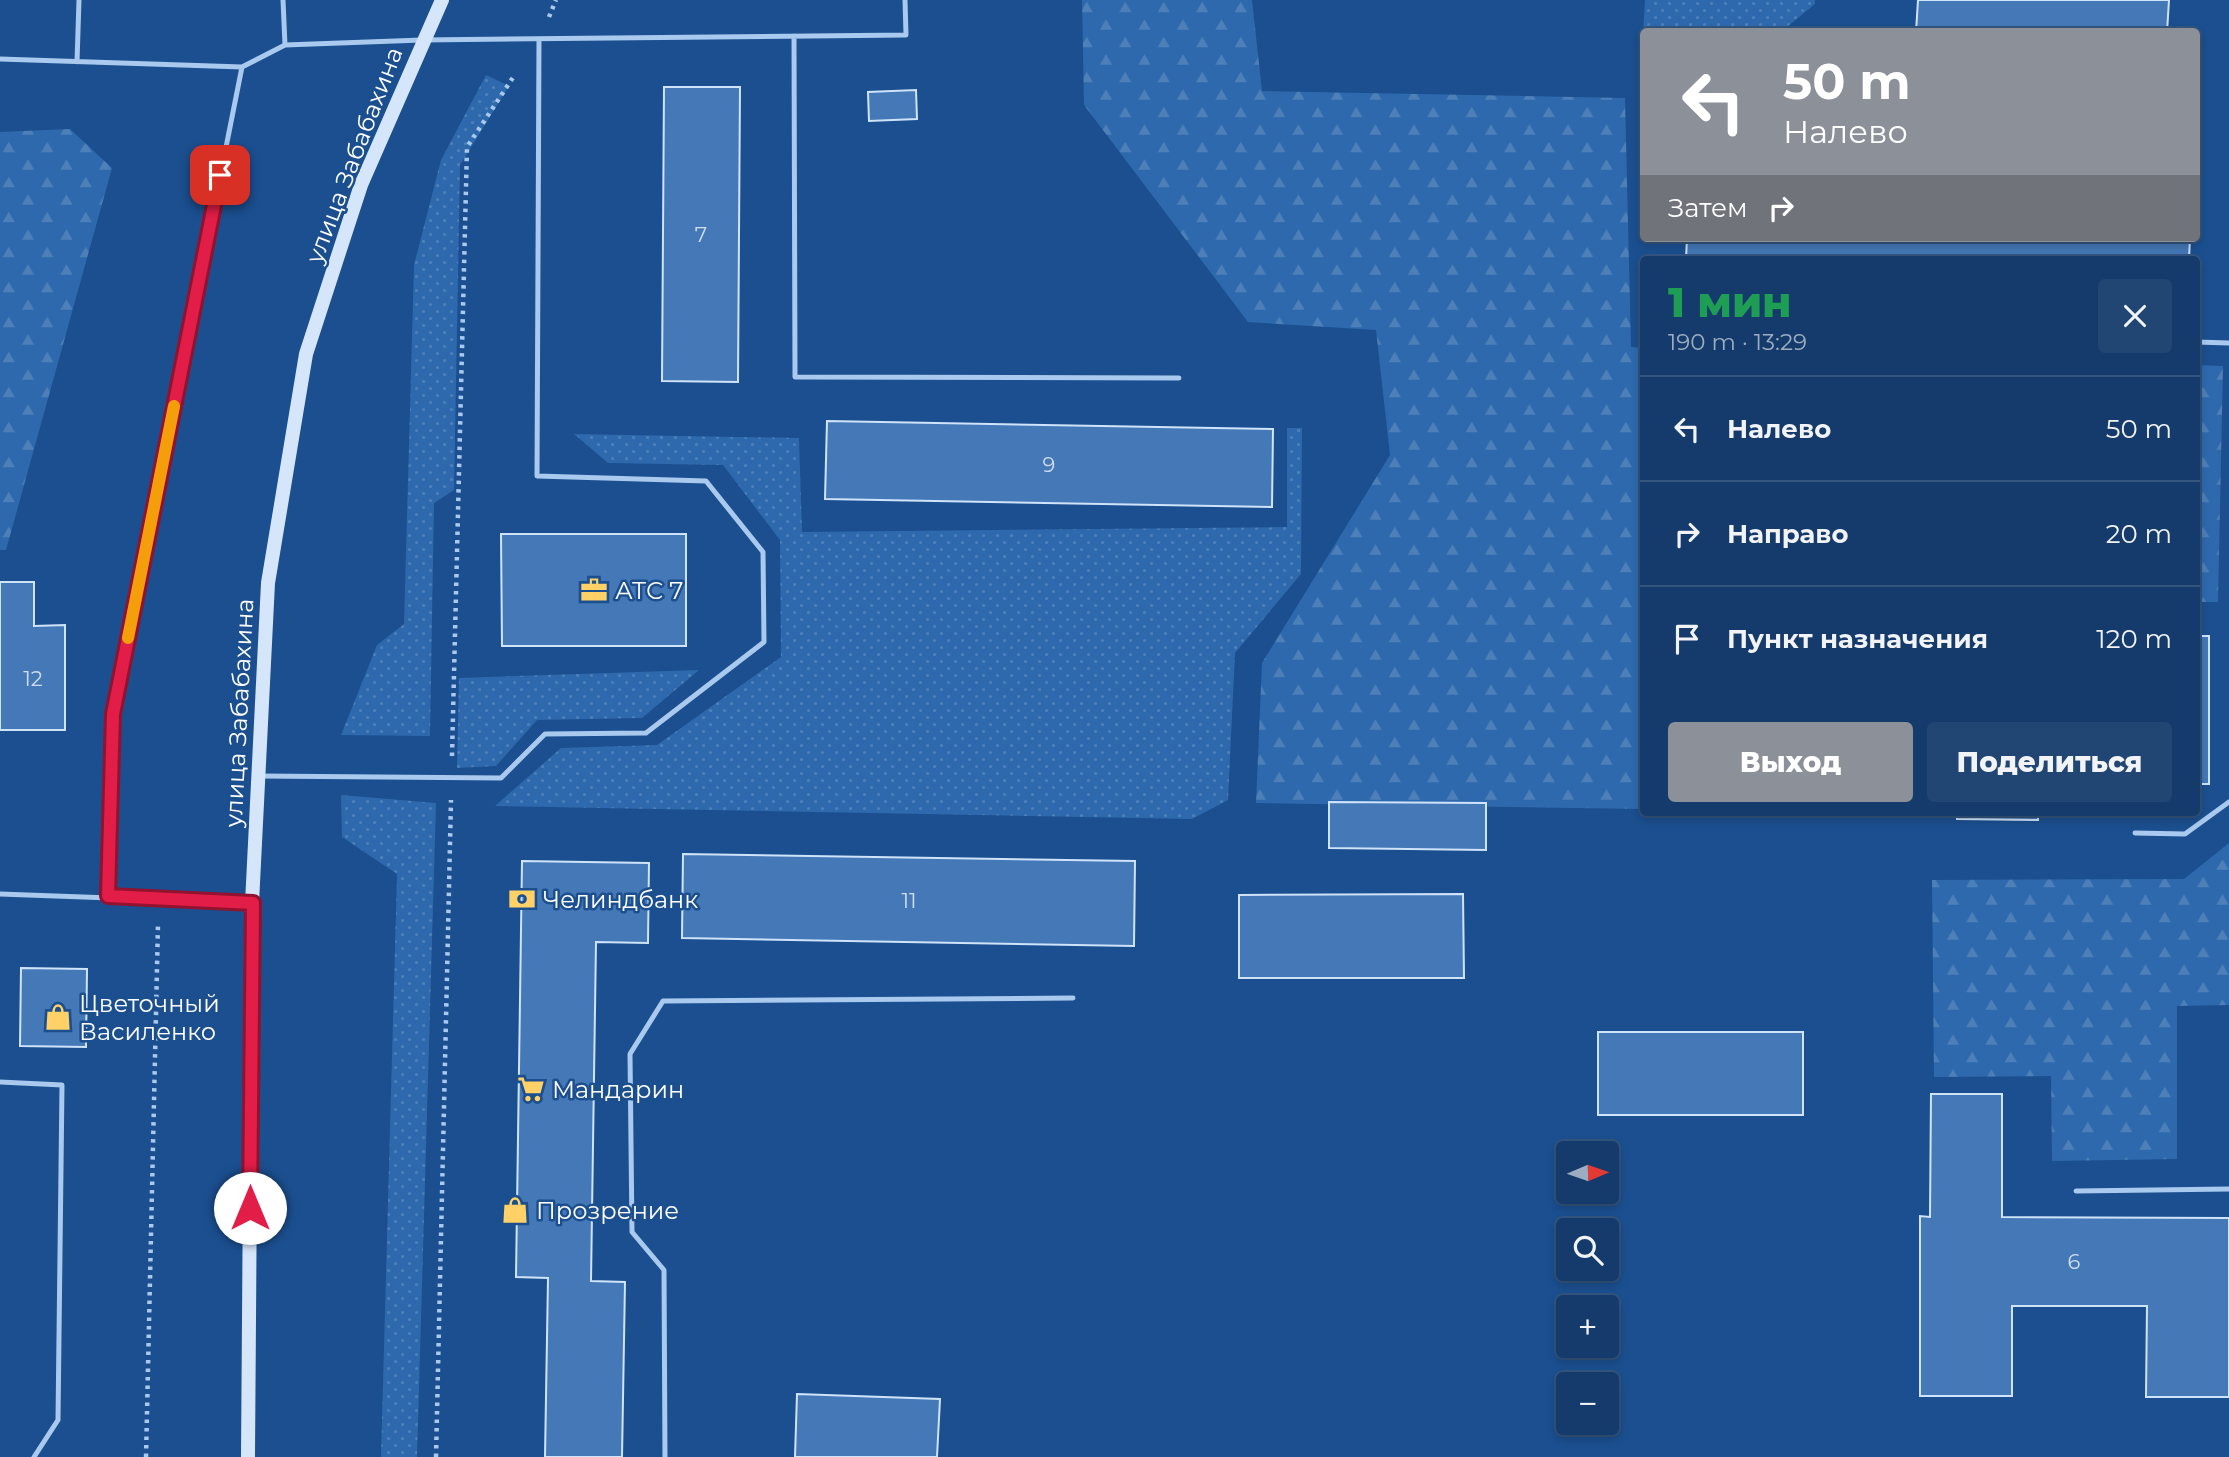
<!DOCTYPE html>
<html lang="ru">
<head>
<meta charset="utf-8">
<style>
  :root { --surface:#143b6b; --page:#214673; --text:#f1f3f6; --muted:#9dadc1; --line:#33557e; --accent:#8c9099 }
  body { margin:0; font-family:Montserrat,sans-serif; background:var(--page); color:var(--text); height:100vh; display:flex; flex-direction:column; font-size:26px; white-space:nowrap }
  * { box-sizing:border-box; margin:0 }
  p { font-size:23px; color:var(--muted) }
  .icon { flex:none; width:38px; height:38px; fill:none; stroke:currentColor; stroke-width:2; stroke-linecap:round; stroke-linejoin:round }
  .map { position:relative; flex:1; overflow:hidden }
  .sheet { position:absolute; left:1640px; top:256px; width:560px; height:560px; display:flex; flex-direction:column; background:var(--surface); border-radius:7px; box-shadow:0 4px 10px #0003,0 0 0 2px var(--line) }
  .sheet>* { flex:none }
  .banner { position:absolute; left:1640px; top:28px; width:560px; height:214px; border-radius:7px; box-shadow:0 4px 10px #0003,0 0 0 2px var(--line); background:#8c9099; color:#fff; overflow:hidden }
  .needle { width:46px; rotate:88deg }
  .tools { position:absolute; left:1556px; top:1141px; display:grid; gap:14px }
  .tools a { display:grid; place-items:center; width:63px; height:63px; border-radius:7px; background:var(--surface); box-shadow:0 4px 10px #0003,0 0 0 2px var(--line); font-size:35px }
  .pin { position:absolute; display:grid; place-items:center; width:60px; height:60px; color:#fff; margin:-30px; border-radius:14px; box-shadow:0 4px 10px #0006 }
  .me { position:absolute; width:77px; margin:-38px; rotate:0deg; stroke-linejoin:round; filter:drop-shadow(0 0 5px #0008) }
  .turn { display:flex; align-items:center; gap:24px; height:147px; padding:0 28px; font-size:32px }
  .turn .icon { width:91px; height:91px; stroke-width:2.5 }
  .turn b { display:block; font-size:49px; line-height:60px }
  .then { display:flex; align-items:center; height:66px; padding:0 28px; background:#0003; gap:14px; font-size:26px }
  .round { display:grid; place-items:center; flex:none; width:74px; height:74px; border-radius:7px; background:var(--page) }
  .overview { display:flex; align-items:center; justify-content:space-between; height:119px; padding:0 28px }
  h1 { font-size:42px; font-weight:800; line-height:52px; color:#1e9e55 }
  .action { display:flex; gap:14px; margin-top:auto; padding:14px 28px }
  .action a { flex:1; height:80px; border-radius:7px; background:var(--accent); color:#fff; font-size:28px; font-weight:800; line-height:80px; text-align:center }
  .action a+a { background:var(--page); color:var(--text) }
  ul { padding:0; list-style:none }
  li { display:flex; align-items:center; gap:21px; height:105px; padding:0 28px; border-top:2px solid var(--line) }
  li div { flex:1 }
  li b { display:block; font-size:26px }
  li em { font-style:normal }
  .map>svg:first-child { display:block }
</style>
</head>
<body>
<div class="map">
<svg width="2229" height="1457" viewBox="0 0 2229 1457">
  <defs>
    <pattern id="grass-dots" width="8" height="8" patternUnits="userSpaceOnUse" patternTransform="scale(1.75)"><rect width="8" height="8" fill="#2e69ad"/><path d="M2 2h.1M6 6h.1" fill="none" stroke="#4d80b9" stroke-width="1.8" stroke-linecap="round"/></pattern>
    <pattern id="forest-firs" width="22" height="20" patternUnits="userSpaceOnUse" patternTransform="scale(1.75)"><rect width="22" height="20" fill="#2e69ad"/><path d="M5 1l3.5 6h-7zM16 11l3.5 6h-7z" fill="#4d80b9"/></pattern>
  </defs>
  <rect width="100%" height="100%" fill="#1b4f8f"/>
  <path fill="url(#grass-dots)" d="M1645,0H1815V4L1782,31L1643,32V89H1640Z
    M486,75L509,86L460,165L454,490L434,503L430,736L341,735L377,645L404,624L414,265L441,160Z
    M1287,428H1302L1301,574L1235,653L1228,800L1192,819L495,806L561,748L657,745L781,657L780,540L723,465L608,463L574,434L799,438L802,532L1287,527Z
    M699,670L642,718L537,720L496,766L457,768L459,678Z
    M341,795L436,803L417,1457H381L397,874L342,837Z"/>
  <path fill="url(#forest-firs)" d="M1082,0H1252L1262,91L1625,98L1631,347L1643,348V809L1256,803L1262,663L1390,455L1376,330L1248,322L1084,105Z
    M70,129L112,168L6,550H0V132Z
    M2196,365L2223,366L2218,602H2196Z
    M2229,843V1005L2177,1006V1159L2052,1161L2051,1076L1934,1077L1932,880L2184,879Z"/>
  <path fill="#4478b7" stroke="#cfe3fa" stroke-width="2" d="M1918,0H2169L2167,32H1916Z
    M664,87H740L738,382L662,381Z
    M916,90L917,119L869,121L868,92Z
    M1687,238H2190L2189,259H1686Z
    M827,421L1273,429L1272,507L825,499Z
    M501,534H686V646H502Z
    M0,582H34V626L65,625V730H0Z
    M2196,636H2209V784H2196Z
    M1329,802L1486,803V850L1329,848Z
    M1957,812H2038V820L1957,819Z
    M683,854L1135,861L1134,946L682,938Z
    M522,861L649,863L648,943L596,942L591,1281L625,1282L622,1457H545L548,1278L516,1277Z
    M1463,894L1464,978H1239V895Z
    M21,968L87,969L86,1047L20,1046Z
    M1598,1032H1803V1115H1598Z
    M1931,1094H2002V1217L2229,1218V1397H2146L2147,1306H2012V1396H1920V1216L1930,1217Z
    M797,1394L940,1399L937,1457H795Z"/>
  <g fill="none" stroke-linecap="round" stroke-linejoin="round">
    <path stroke="#a9c9ee" stroke-width="4.5" stroke-dasharray="3.5 5" stroke-linecap="butt" d="M549,17L556,0
      M452,756L467,147L514,76
      M146,1457L158,924
      M436,1457L451,800"/>
    <path stroke="#a9c9ee" stroke-width="5" d="M283,0L285,45
      M794,36L795,377L1179,378
      M0,59L242,67L285,45L422,40L906,35L905,0
      M77,62L79,0
      M2196,342L2229,343
      M260,776L501,778L545,734L646,733L764,642L763,552L706,481L537,476L539,39
      M2135,833L2185,834L2229,802
      M0,894L249,903
      M108,896L113,714L242,67
      M0,1082L62,1085L58,1420L34,1457
      M2076,1191L2229,1189
      M665,1457L664,1270L632,1232L630,1054L663,1001L1073,998"/>
    <path stroke="#d6e6fa" stroke-width="14" d="M248,1457L252,903L268,583L306,354L361,185L442,0"/>
  </g>
  <g fill="none" stroke-linecap="round" stroke-linejoin="round">
    <defs>
      <path id="route" d="M220,175L113,714L108,896L253,903L250,1208"/>
    </defs>
    <use href="#route" stroke="#92132f" stroke-width="18"/>
    <use href="#route" stroke="#e11d48" stroke-width="12"/>
    <path stroke="#f59e0b" stroke-width="12" d="M128,638L174,406"/>
  </g>
  <defs>
    <symbol id="office-bare" viewBox="-9 -9 18 18"><path d="M-6-3h4V-5.5h4V-3h4V5H-6ZM-1-4.5V-3h2v-1.5ZM-6 0V1H6V0Z" fill="#ffd166" stroke="#1b4f8f" stroke-width="2.5" paint-order="stroke"/></symbol>
    <symbol id="bank-bare" viewBox="-9 -9 18 18"><path d="M-6-4H6V4H-6ZM0-2.3a2.3 2.3 0 1 0 0 4.6a2.3 2.3 0 1 0 0-4.6Z" fill="#ffd166" stroke="#1b4f8f" stroke-width="2.5" paint-order="stroke"/></symbol>
    <symbol id="shop-bare" viewBox="-9 -9 18 18"><path d="M-5-2.5h2.3a2.7 3.5 0 0 1 5.4 0H5L5.5 6h-11ZM-1.5-2.5h3a1.5 2.3 0 0 0-3 0Z" fill="#ffd166" stroke="#1b4f8f" stroke-width="2.5" paint-order="stroke"/></symbol>
    <symbol id="supermarket-bare" viewBox="-9 -9 18 18"><path d="M-6-5.5h2.5l.6 2H6L4.5 2H-2.5L-4.4-4H-6ZM-1.5 3.2a1.3 1.3 0 1 0 .1 0ZM3 3.2a1.3 1.3 0 1 0 .1 0Z" fill="#ffd166" stroke="#1b4f8f" stroke-width="2.5" paint-order="stroke"/></symbol>
  </defs>
  <g fill-rule="evenodd">
    <use href="#office-bare" x="575" y="571" width="38" height="38"/>
    <use href="#bank-bare" x="503" y="880" width="38" height="38"/>
    <use href="#shop-bare" x="39" y="998" width="38" height="38"/>
    <use href="#supermarket-bare" x="512" y="1070" width="38" height="38"/>
    <use href="#shop-bare" x="496" y="1191" width="38" height="38"/>
  </g>
  <g text-anchor="middle" dominant-baseline="central" stroke-width="5" stroke-linejoin="round" paint-order="stroke">
    <g font-size="21" fill="#d0dded">
      <text x="701" y="234">7</text>
      <text x="1049" y="464">9</text>
      <text x="33" y="678">12</text>
      <text x="909" y="900">11</text>
      <text x="2074" y="1261">6</text>
    </g>
    <g font-size="24" fill="#fff" stroke="#1b4f8f">
      <text transform="translate(354 155) rotate(-69)">улица Забабахина</text>
      <text transform="translate(239 713) rotate(-87)">улица Забабахина</text>
    </g>
    <g font-size="24" fill="#fff" stroke="#1b4f8f" text-anchor="start">
      <text x="615" y="590">АТС 7</text>
      <text x="543" y="899">Челиндбанк</text>
      <text x="79" y="1003">Цветочный<tspan x="79" dy="28">Василенко</tspan></text>
      <text x="552" y="1089">Мандарин</text>
      <text x="536" y="1210">Прозрение</text>
    </g>
  </g>
</svg>
<div class="tools">
<a><svg class="needle" viewBox="-14 -14 28 28"><path d="M0-13l5 13h-10z" fill="#e53935"/><path d="M0 13l5-13h-10z" fill="#9dadc1"/></svg></a>
<a><svg class="icon" aria-label="search" viewBox="0 0 24 24"><circle cx="10" cy="10" r="6"/><path d="M15 15l6 6"/></svg></a>
<a>+</a>
<a>−</a>
</div>
<div class="pin" style="left:220px;top:175px;background:#d93025"><svg class="icon" aria-label="arrive" viewBox="0 0 24 24"><path d="M6 21V4h12l-3 4 3 4H6"/></svg></div>
<svg class="me" style="left:250px;top:1208px" viewBox="-20 -20 40 40"><circle r="19" fill="#fff"/><path d="M0-13L10 11 0 6-10 11z" fill="#e11d48"/></svg>
<div class="banner">
<div class="turn"><svg class="icon" aria-label="left" viewBox="0 0 24 24"><path d="M17 20v-9H6M10 6l-5 5 5 5"/></svg><div><b>50 m</b>Налево</div></div>
<div class="then">Затем<svg class="icon" aria-label="right" viewBox="0 0 24 24"><path d="M7 20v-9h11M14 6l5 5-5 5"/></svg></div>
</div>
<section class="sheet">
<div class="overview"><div><h1>1 мин</h1><p>190 m · 13:29</p></div><a class="round"><svg class="icon" aria-label="close" viewBox="0 0 24 24"><path d="M6 6l12 12M18 6L6 18"/></svg></a></div>
<ul>
<li><svg class="icon" aria-label="left" viewBox="0 0 24 24"><path d="M17 20v-9H6M10 6l-5 5 5 5"/></svg><div><b>Налево</b></div><em>50 m</em></li>
<li><svg class="icon" aria-label="right" viewBox="0 0 24 24"><path d="M7 20v-9h11M14 6l5 5-5 5"/></svg><div><b>Направо</b></div><em>20 m</em></li>
<li><svg class="icon" aria-label="arrive" viewBox="0 0 24 24"><path d="M6 21V4h12l-3 4 3 4H6"/></svg><div><b>Пункт назначения</b></div><em>120 m</em></li>
</ul>
<div class="action"><a>Выход</a><a>Поделиться</a></div>
</section>
</div>
</body>
</html>
